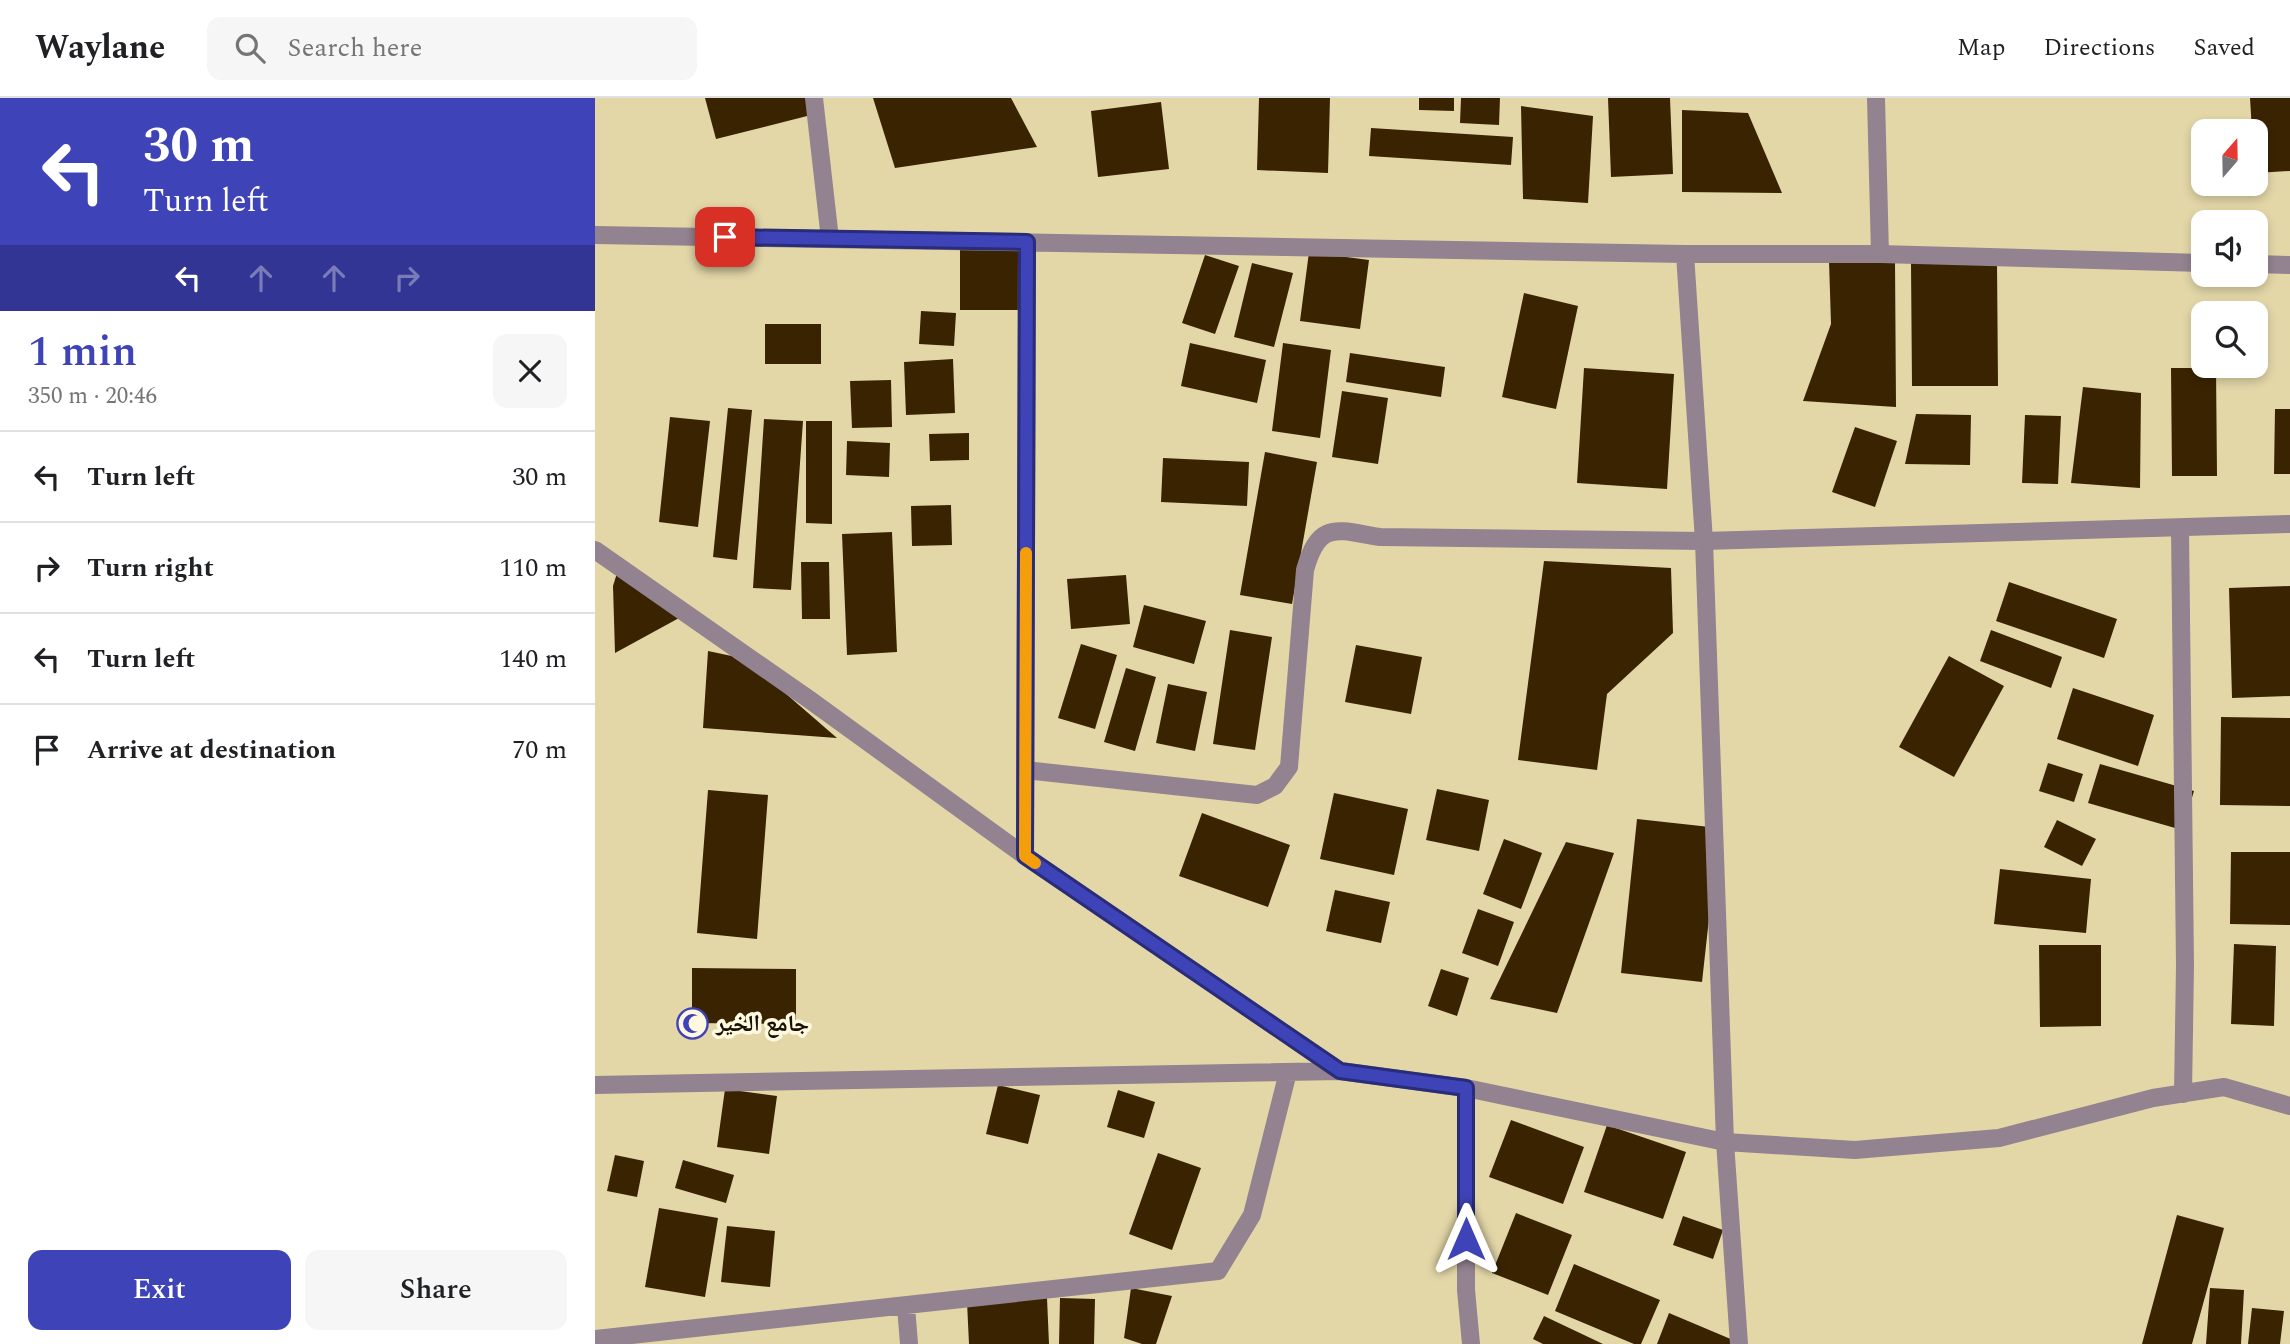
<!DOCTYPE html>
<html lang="en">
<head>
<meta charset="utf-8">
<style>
  :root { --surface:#fff; --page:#f6f6f6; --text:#202124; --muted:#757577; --line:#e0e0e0; --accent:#3f43b8 }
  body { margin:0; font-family:Spectral,"Noto Naskh Arabic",serif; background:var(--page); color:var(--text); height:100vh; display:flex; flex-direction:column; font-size:26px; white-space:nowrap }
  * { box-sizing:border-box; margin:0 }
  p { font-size:23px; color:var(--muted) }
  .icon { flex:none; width:38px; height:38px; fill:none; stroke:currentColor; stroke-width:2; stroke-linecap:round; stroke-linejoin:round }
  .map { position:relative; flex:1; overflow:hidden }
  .panel { display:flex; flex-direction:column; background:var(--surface); width:595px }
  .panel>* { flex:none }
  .top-card { background:#3f43b8; color:#fff; overflow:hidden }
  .needle { width:46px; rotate:20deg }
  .tools { position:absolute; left:1596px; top:21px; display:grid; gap:14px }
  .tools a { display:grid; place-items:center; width:77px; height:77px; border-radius:14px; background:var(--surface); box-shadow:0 4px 10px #0003; font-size:35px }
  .pin { position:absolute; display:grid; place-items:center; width:60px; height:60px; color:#fff; margin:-30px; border-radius:14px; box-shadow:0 4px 10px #0006 }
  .me { position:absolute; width:77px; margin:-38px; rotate:0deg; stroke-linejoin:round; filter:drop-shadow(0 0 5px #0008) }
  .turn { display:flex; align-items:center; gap:24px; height:147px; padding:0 28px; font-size:32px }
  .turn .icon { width:91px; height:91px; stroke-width:2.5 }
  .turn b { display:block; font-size:49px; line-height:60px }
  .lanes { display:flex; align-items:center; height:66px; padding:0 28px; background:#0003; justify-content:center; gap:35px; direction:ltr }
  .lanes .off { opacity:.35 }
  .round { display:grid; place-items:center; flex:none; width:74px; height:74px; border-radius:14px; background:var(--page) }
  .summary { display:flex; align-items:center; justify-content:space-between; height:119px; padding:0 28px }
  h1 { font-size:42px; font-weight:600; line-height:52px; color:var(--accent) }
  .cta { display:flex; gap:14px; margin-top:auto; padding:14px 28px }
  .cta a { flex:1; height:80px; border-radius:14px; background:var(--accent); color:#fff; font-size:28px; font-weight:600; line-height:80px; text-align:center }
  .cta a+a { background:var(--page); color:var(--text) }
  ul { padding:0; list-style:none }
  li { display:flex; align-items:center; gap:21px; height:91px; padding:0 28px; border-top:2px solid var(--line) }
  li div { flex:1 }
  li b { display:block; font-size:26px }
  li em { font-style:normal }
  header { display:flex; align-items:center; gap:42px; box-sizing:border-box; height:98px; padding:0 35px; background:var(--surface); border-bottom:2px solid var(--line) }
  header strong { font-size:33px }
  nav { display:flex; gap:38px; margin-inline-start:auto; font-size:24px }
  .search { width:490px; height:63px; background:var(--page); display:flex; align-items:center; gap:18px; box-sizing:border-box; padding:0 24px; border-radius:14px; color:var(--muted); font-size:26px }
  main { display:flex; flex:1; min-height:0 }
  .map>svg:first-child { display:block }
</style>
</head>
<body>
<header>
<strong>Waylane</strong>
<div class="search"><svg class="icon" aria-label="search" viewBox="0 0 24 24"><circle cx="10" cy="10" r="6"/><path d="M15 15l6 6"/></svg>Search here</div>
<nav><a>Map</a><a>Directions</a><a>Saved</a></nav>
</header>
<main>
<section class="panel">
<div class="top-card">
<div class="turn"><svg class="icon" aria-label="left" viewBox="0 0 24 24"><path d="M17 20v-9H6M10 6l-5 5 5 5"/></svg><div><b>30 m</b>Turn left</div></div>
<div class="lanes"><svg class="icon" aria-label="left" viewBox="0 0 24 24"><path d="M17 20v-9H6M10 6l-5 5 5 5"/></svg><svg class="icon off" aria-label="ahead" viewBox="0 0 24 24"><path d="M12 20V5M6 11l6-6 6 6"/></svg><svg class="icon off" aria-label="ahead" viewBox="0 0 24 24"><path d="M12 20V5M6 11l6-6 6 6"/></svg><svg class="icon off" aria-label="right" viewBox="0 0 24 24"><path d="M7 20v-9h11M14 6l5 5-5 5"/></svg></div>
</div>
<div class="summary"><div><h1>1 min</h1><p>350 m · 20:46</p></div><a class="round"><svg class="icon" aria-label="close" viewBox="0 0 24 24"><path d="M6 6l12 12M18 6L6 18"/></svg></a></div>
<ul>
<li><svg class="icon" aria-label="left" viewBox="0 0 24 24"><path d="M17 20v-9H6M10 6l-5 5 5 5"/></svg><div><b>Turn left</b></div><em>30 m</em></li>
<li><svg class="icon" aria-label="right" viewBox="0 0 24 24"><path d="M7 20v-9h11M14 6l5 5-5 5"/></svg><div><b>Turn right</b></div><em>110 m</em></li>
<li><svg class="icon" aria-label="left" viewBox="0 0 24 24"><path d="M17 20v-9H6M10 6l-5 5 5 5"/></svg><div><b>Turn left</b></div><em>140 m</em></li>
<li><svg class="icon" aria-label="arrive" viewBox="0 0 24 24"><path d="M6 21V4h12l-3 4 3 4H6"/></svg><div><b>Arrive at destination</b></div><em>70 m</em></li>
</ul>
<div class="cta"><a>Exit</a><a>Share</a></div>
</section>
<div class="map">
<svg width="1695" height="1246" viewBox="0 0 1695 1246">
  <rect width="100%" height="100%" fill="#e3d7a8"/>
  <path fill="#3a2300" d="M110,0H216L220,16L121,41Z
    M278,0H416L442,49L300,70Z
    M664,0H735L733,75L662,72Z
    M824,0H859V13L824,12Z
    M866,0H905L904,27L865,25Z
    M1013,0H1075L1078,76L1016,79Z
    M1655,0H1695V73L1661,75V33H1657Z
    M566,4L574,71L503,79L496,13Z
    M926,8L998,18L993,105L928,101Z
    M1087,12L1153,15L1187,95L1087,94Z
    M776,30L918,39L916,67L774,58Z
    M365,150H427V212H365Z
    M714,154L774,162L765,231L705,223Z
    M610,157L644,168L620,236L587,225Z
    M1234,163H1300L1301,309L1208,303L1236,226Z
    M1402,164L1403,288H1317L1316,165Z
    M657,165L698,175L679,249L639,239Z
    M929,195L983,208L961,311L907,299Z
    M326,213L361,215L359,248L324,246Z
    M170,226H226V266H170Z
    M595,245L671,262L662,305L586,288Z
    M688,245L736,252L725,340L677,333Z
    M755,255L850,269L846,299L751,284Z
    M358,261L360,315L311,317L309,264Z
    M989,270L1079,276L1072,391L982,385Z
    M1576,270H1621L1622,378H1577Z
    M296,282L297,329L257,330L255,283Z
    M1488,289L1546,295L1545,390L1476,385Z
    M747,293L793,300L783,366L737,359Z
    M133,310L157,312L142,462L118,459Z
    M1680,311H1695V376H1679Z
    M1321,316L1376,317L1375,367L1310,366Z
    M1430,317L1466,318L1463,386L1427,385Z
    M75,319L115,323L103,429L64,424Z
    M169,321L208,323L196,492L158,490Z
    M211,323H237V426L211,425Z
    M1260,329L1302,343L1280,409L1237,394Z
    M374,335V362L335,363L334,336Z
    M252,343L295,345L294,379L251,377Z
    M670,354L722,364L697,506L645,497Z
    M568,360L654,364L652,408L566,404Z
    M356,407L357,447L317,448L316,408Z
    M297,434L302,554L252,557L247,436Z
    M949,463L1076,470L1078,535L1012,596L1002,672L923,662Z
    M206,464H234L235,521H207Z
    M22,475L84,520L20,555L18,488Z
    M531,477L535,526L476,531L472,481Z
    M1414,484L1522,521L1509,560L1401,523Z
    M1695,488V598L1637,600L1634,490Z
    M549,507L611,523L599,566L538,549Z
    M635,532L677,539L660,652L618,646Z
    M1396,532L1467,559L1456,590L1385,563Z
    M486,546L522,557L500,631L463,620Z
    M761,547L827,559L816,616L750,604Z
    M113,553L151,561L242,640L108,630Z
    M1354,558L1409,588L1359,679L1304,649Z
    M531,570L561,579L540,653L509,644Z
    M573,586L612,594L600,653L561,645Z
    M1478,590L1559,617L1543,668L1462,641Z
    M1626,619L1695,620V708L1625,707Z
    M1453,665L1488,676L1479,704L1444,693Z
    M1505,666L1599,693L1587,732L1493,705Z
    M842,691L894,702L884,753L831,742Z
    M113,692L173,697L162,841L102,835Z
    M739,695L813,711L799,777L725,761Z
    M607,715L695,747L673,809L584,778Z
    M1042,721L1124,730L1107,884L1026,875Z
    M1462,722L1501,741L1487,768L1449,749Z
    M909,741L947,755L926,811L888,796Z
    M971,744L1019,755L962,915L895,901Z
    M1636,754H1695V827L1635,826Z
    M1405,771L1496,781L1491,835L1399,826Z
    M740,792L795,804L786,845L731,833Z
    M883,811L919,824L903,868L867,855Z
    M1639,846L1681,848L1679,928L1636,926Z
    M1444,847H1506V928L1445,929Z
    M97,870L201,871V926L97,925Z
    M846,871L874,880L862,918L833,908Z
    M403,987L445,997L433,1046L391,1036Z
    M130,991L182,998L174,1056L122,1049Z
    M523,992L560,1004L549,1040L512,1029Z
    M916,1022L989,1049L968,1106L894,1079Z
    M1012,1027L1091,1054L1068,1121L989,1094Z
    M563,1055L606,1070L577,1152L534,1136Z
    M20,1057L49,1063L42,1099L12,1093Z
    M88,1062L139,1077L131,1105L80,1090Z
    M64,1110L123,1120L110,1199L50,1189Z
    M921,1115L977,1137L953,1197L897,1175Z
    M1582,1117L1629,1130L1597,1246H1547Z
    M1088,1118L1128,1132L1118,1161L1078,1147Z
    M132,1128L180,1133L175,1189L126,1184Z
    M979,1166L1065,1202L1046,1246H1039L960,1213Z
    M536,1190L577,1198L561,1246H547L529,1240Z
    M1615,1190L1649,1192L1646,1246H1611Z
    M452,1200L454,1246H374L372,1204Z
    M465,1200L500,1201L499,1246H464Z
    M1657,1210L1689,1213L1685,1246H1653Z
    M1074,1215L1138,1242L1136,1246H1062Z
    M949,1218L1008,1246H948L938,1241Z"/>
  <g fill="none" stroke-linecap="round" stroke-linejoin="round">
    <path stroke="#93828f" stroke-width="18" d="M219,0L235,141
      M1281,0L1285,156
      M0,137L1090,156H1285L1608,165
      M1090,156L1109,443L1130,1044L1144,1246
      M1661,166L1695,167
      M1585,430L1590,867L1588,996
      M0,452L215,602L430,758L745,973L871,990L1130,1044L1260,1052L1404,1040L1558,1000L1629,989L1695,1008
      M430,672L662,697L680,688L694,669L710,472C724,422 741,432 785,439L1109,443L1695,426
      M430,758L432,144
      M0,987L745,973
      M871,990V1192L876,1246
      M311,1208L314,1246
      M0,1241L623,1173L657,1117L693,974"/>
  </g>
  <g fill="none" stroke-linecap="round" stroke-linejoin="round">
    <defs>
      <path id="route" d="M130,139L432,144L430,758L745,973L871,990V1141"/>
    </defs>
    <use href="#route" stroke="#292c78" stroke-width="18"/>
    <use href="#route" stroke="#3f43b8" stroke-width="12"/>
    <path stroke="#f59e0b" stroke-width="12" d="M431,455L430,758L440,765"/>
  </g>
  <defs>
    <symbol id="mosque-ring" viewBox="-11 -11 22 22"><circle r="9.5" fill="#fef8e0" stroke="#3f43b8" stroke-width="1.5"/><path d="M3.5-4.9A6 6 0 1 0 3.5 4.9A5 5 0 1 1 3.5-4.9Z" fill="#3f43b8"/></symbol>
  </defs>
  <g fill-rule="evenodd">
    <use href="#mosque-ring" x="80" y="908" width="35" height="35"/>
  </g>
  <g text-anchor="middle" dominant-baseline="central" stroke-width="7" stroke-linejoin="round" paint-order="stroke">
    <g font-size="23" font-weight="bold" fill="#151002" stroke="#fef8e0" text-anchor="start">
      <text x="121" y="926">جامع الخير</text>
    </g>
  </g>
</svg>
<div class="tools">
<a><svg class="needle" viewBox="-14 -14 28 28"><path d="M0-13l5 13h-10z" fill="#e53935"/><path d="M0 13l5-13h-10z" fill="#757577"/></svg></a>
<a><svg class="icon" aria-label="sound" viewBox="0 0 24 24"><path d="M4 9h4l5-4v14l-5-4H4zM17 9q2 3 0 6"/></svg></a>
<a><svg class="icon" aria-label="search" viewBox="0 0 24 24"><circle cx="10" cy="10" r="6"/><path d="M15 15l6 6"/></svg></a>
</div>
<div class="pin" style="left:130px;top:139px;background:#d93025"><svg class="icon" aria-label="arrive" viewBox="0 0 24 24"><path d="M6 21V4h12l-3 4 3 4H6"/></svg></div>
<svg class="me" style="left:871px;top:1141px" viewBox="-20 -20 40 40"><path d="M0-17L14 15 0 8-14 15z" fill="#3f43b8" stroke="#fff" stroke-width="4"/></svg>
</div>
</main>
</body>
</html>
